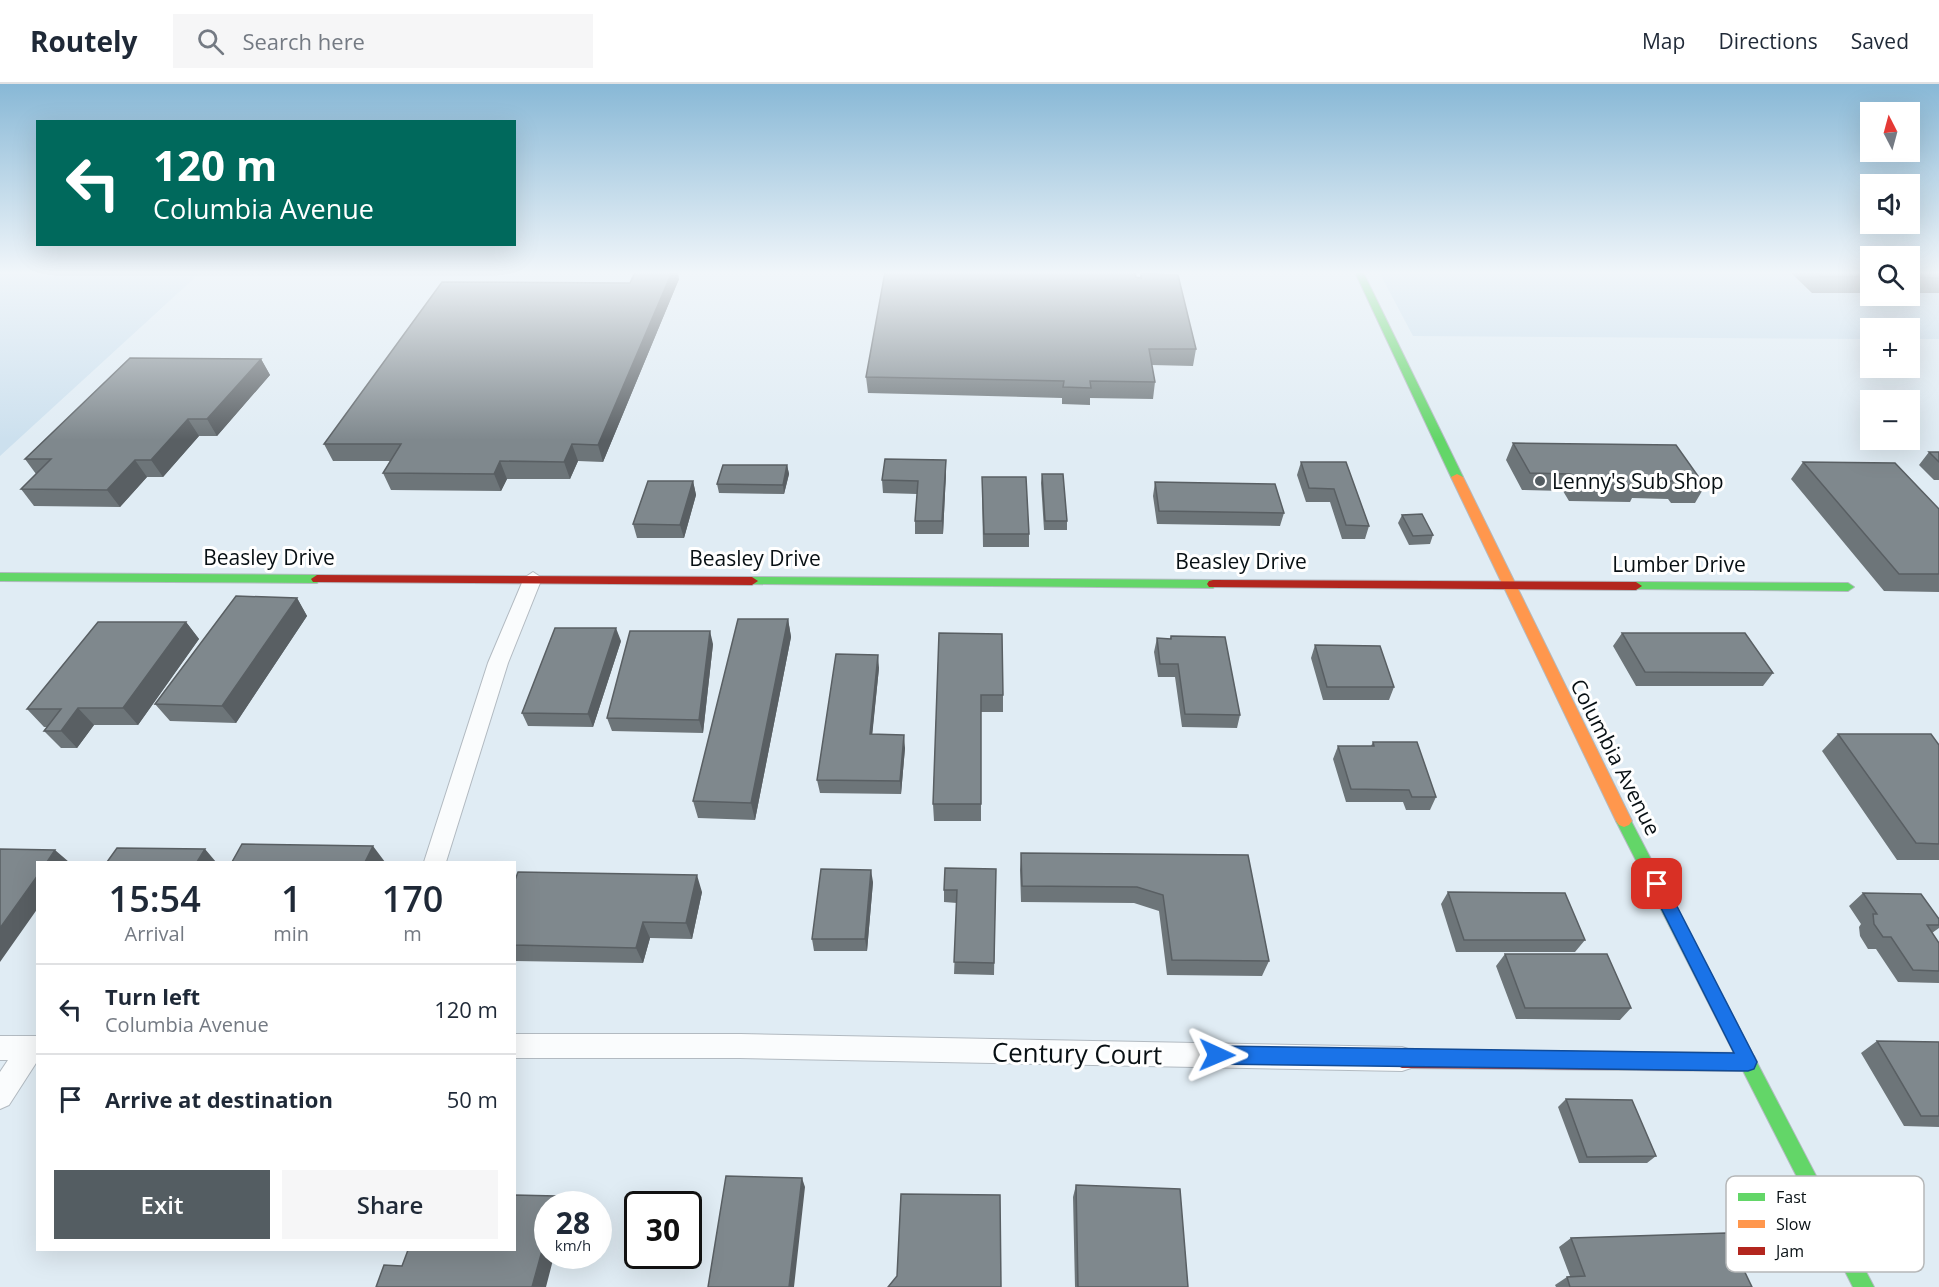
<!DOCTYPE html>
<html lang="en">
<head>
<meta charset="utf-8">
<style>
  :root { --surface:#fff; --page:#f6f6f7; --text:#1f2937; --muted:#747a83; --line:#e0e1e3; --accent:#545d62 }
  body { margin:0; font-family:"Open Sans",sans-serif; background:var(--page); color:var(--text); height:100vh; display:flex; flex-direction:column; font-size:22px; white-space:nowrap }
  * { box-sizing:border-box; margin:0 }
  p { font-size:20px; color:var(--muted) }
  .icon { flex:none; width:33px; height:33px; fill:none; stroke:currentColor; stroke-width:2; stroke-linecap:round; stroke-linejoin:round }
  .map { position:relative; flex:1; overflow:hidden }
  .side { position:absolute; left:36px; top:777px; width:480px; height:390px; display:flex; flex-direction:column; background:var(--surface); border-radius:0px; box-shadow:0 6px 24px #0002 }
  .side>* { flex:none }
  .top-card { position:absolute; left:36px; top:36px; width:480px; height:126px; border-radius:0px; box-shadow:0 6px 24px #0002; background:#00695c; color:#fff; overflow:hidden }
  .needle { width:39px; rotate:354deg }
  .tools { position:absolute; left:1860px; top:18px; display:grid; gap:12px }
  .tools a { display:grid; place-items:center; width:60px; height:60px; border-radius:0px; background:var(--surface); box-shadow:0 6px 24px #0002; font-size:30px }
  .speed { position:absolute; left:534px; top:1107px; display:flex; gap:12px; font-size:30px; font-weight:700; text-align:center }
  .speed>* { display:grid; place-content:center; width:78px; height:78px; border-radius:50%; background:var(--surface); box-shadow:0 6px 24px #0002; line-height:1 }
  .speed small { font-size:15px; font-weight:400 }
  .speed .limit { border:3px solid #111; border-radius:9px; background:#fff; color:#111 }
  .pin { position:absolute; display:grid; place-items:center; width:51px; height:51px; color:#fff; margin:-26px; border-radius:12px; box-shadow:0 3px 9px #0006 }
  .me { position:absolute; width:66px; margin:-33px; rotate:91deg; stroke-linejoin:round; filter:drop-shadow(0 0 4px #0008) }
  .turn { display:flex; align-items:center; gap:21px; height:126px; padding:0 18px; font-size:27px }
  .turn .icon { width:78px; height:78px; stroke-width:2.5 }
  .turn b { display:block; font-size:42px; line-height:51px }
  .eta { display:flex; justify-content:space-evenly; align-items:center; height:102px; text-align:center }
  .eta b { font-size:36px; font-weight:600; line-height:42px }
  .primary-button { display:flex; gap:12px; margin-top:auto; padding:12px 18px }
  .primary-button a { flex:1; height:69px; border-radius:0px; background:var(--accent); color:#fff; font-size:24px; font-weight:600; line-height:69px; text-align:center }
  .primary-button a+a { background:var(--page); color:var(--text) }
  ul { padding:0; list-style:none }
  li { display:flex; align-items:center; gap:18px; height:90px; padding:0 18px; border-top:2px solid var(--line) }
  li div { flex:1 }
  li b { display:block; font-size:22px }
  li em { font-style:normal }
  header { display:flex; align-items:center; gap:36px; box-sizing:border-box; height:84px; padding:0 30px; background:var(--surface); border-bottom:2px solid var(--line) }
  header strong { font-size:28px }
  nav { display:flex; gap:33px; margin-inline-start:auto; font-size:21px }
  .search { width:420px; height:54px; background:var(--page); display:flex; align-items:center; gap:15px; box-sizing:border-box; padding:0 21px; border-radius:0px; color:var(--muted); font-size:22px }
  .map>svg:first-child { display:block }
</style>
</head>
<body>
<header>
<strong>Routely</strong>
<div class="search"><svg class="icon" aria-label="search" viewBox="0 0 24 24"><circle cx="10" cy="10" r="6"/><path d="M15 15l6 6"/></svg>Search here</div>
<nav><a>Map</a><a>Directions</a><a>Saved</a></nav>
</header>
<div class="map">
<svg width="1939" height="1203" viewBox="0 0 1939 1203">
  <rect width="100%" height="100%" fill="#e0ecf4"/>
  <path fill="#cce0ee" d="M0,188H201L0,372Z
    M1379,188H1870V212H1910V188H1939V255H1910V244H1870V255L1413,252Z"/>
  <g fill="none" stroke-linecap="round" stroke-linejoin="round">
    <defs>
      <path id="street" d="M533,488L542,494L508,579L446,778H424L488,579L524,494Z
        M514,950H740L1402,963L1411,966L1415,975L1411,984L1402,987L740,974H514Z
        M0,952H38V976L9,1021L0,1025V988L8,976H0Z"/>
      <path id="fast" d="M1355,188H1363L1463,393L1461,395L1457,396L1451,393Z
        M0,489L317,491L323,495L317,499L0,497Z
        M752,493L1213,496L1219,500L1213,504L748,500L746,497L748,494Z
        M1636,498L1848,499L1854,503L1848,507L1632,505L1630,502L1632,499Z
        M1624,731L1629,733L1874,1203H1853L1616,737L1619,733Z"/>
      <path id="slow" d="M1457,390L1463,393L1632,737L1629,741L1624,743L1619,741L1616,737L1451,393Z"/>
      <path id="jam" d="M317,491L752,493L758,497L752,501L313,498L311,495Z
        M1213,496L1636,498L1642,502L1636,506L1209,503L1207,500L1209,497Z
        M1402,966L1748,969L1754,972L1757,978L1754,984L1748,987L1402,984L1396,981L1393,975L1396,969Z"/>
    </defs>
    <use href="#street" stroke="#b2bac1" stroke-width="2"/>
    <use href="#fast" stroke="#b2bac1" stroke-width="2"/>
    <use href="#slow" stroke="#b2bac1" stroke-width="2"/>
    <use href="#jam" stroke="#b2bac1" stroke-width="2"/>
    <use href="#street" fill="#fafcfd" fill-rule="evenodd"/>
    <use href="#fast" fill="#63d668" fill-rule="evenodd"/>
    <use href="#slow" fill="#ff974d" fill-rule="evenodd"/>
    <use href="#jam" fill="#b3261e" fill-rule="evenodd"/>
  </g>
  <path fill="#6d7579" d="M1790,188H1870V209H1812Z
    M1910,188H1939V209H1910Z
    M1141,189L1196,265L1193,282L1152,281L1155,298L1153,315L1090,314V321L1062,320V314L868,309L866,293L1140,193Z
    M679,195L603,378L578,377L570,395H507L501,407L391,406L383,389L390,377H333L324,360L630,199Z
    M261,275L270,291L217,352H199L163,393H147L120,423L34,422L21,405L36,390L25,375Z
    M1513,359L1705,402L1695,419H1671L1668,415L1632,414L1630,418L1569,417L1563,407L1522,406L1506,376Z
    M1929,368H1939V396H1934L1919,381Z
    M946,376V389L943,450H915V437L917,410L883,409L882,396Z
    M1301,378H1346L1369,442L1365,455H1342L1330,418H1306L1297,391Z
    M1803,378L1939,425V508L1884,507L1791,395Z
    M787,381L789,390L784,410L719,409L717,400Z
    M1042,390L1067,437V446H1044L1041,399Z
    M693,397L696,411L684,454H637L633,440Z
    M1155,398L1284,429L1280,442L1157,440L1153,412Z
    M982,406L1029,450V463H983Z
    M1402,431L1433,451L1430,460L1409,461L1398,439Z
    M297,514L307,532L236,639L170,637L155,620Z
    M788,535L791,553L755,736L698,734L693,717Z
    M186,538L199,555L138,641H94L77,664H61L44,647L47,643H44L27,625Z
    M939,549L1003,611V628H981V737H934L933,720Z
    M1622,549L1773,589L1763,602H1636L1613,562Z
    M1171,552L1240,631L1237,644L1182,643L1175,593H1158L1154,568L1157,554L1170,555Z
    M621,557L593,643L528,642L522,629Z
    M713,560L703,649L612,647L607,634Z
    M1315,561L1394,603L1389,616H1323L1311,574Z
    M879,584L872,650L905,664L901,710L820,709L817,696Z
    M1838,650L1939,661V776H1897L1822,667Z
    M1373,658L1436,713L1430,726H1406L1403,718H1346L1333,675L1338,662H1371Z
    M1021,769L1248,771L1269,877L1262,892L1167,891L1159,827L1134,819L1021,818L1020,786Z
    M996,785L994,891L954,890L957,819L944,818V806Z
    M873,798L867,867H814L812,855Z
    M514,799L702,808L692,855L650,854L643,879L514,877Z
    M1448,808L1585,856L1575,868H1456L1441,820Z
    M1863,809L1939,835V844L1932,849L1939,859V899L1898,898L1876,865H1868L1860,852L1859,843L1861,840L1849,822Z
    M1505,870L1631,924L1620,936L1516,935L1496,882Z
    M1877,957L1939,958V1043L1904,1042L1861,969Z
    M1566,1015L1656,1072L1647,1079H1579L1558,1023Z
    M1076,1101L1188,1203H1075L1073,1113Z
    M1571,1154L1752,1203H1556L1555,1201L1567,1193L1570,1192L1559,1163Z"/>
  <path fill="#595f63" d="M672,188H678L679,195L603,378L598,361Z
    M261,275L270,291L217,352L207,335Z
    M188,335L199,352L163,393L151,376Z
    M572,360L578,377L570,395L564,378Z
    M135,376L147,393L120,423L107,406Z
    M946,376V389L943,450L942,437Z
    M500,377L507,395L501,407L494,390Z
    M787,381L789,390L784,410L783,401Z
    M693,397L696,411L684,454L680,441Z
    M297,514L307,532L236,639L222,622Z
    M788,535L791,553L755,736L751,719Z
    M186,538L199,555L138,641L123,624Z
    M616,544L621,557L593,643L588,630Z
    M710,547L713,560L703,649L699,636Z
    M878,571L879,584L871,663L870,650Z
    M78,624L94,641L77,664L61,647Z
    M904,651L905,664L901,710L900,697Z
    M373,762L385,778H365Z
    M205,765L216,778H197Z
    M55,766L69,778H47Z
    M871,786L873,798L867,867L865,855Z
    M38,791V824L0,878V844Z
    M697,791L702,808L692,855L686,839Z
    M643,838L650,854L643,879L636,864Z
    M802,1094L805,1103L794,1203H789Z
    M556,1112L564,1120H554Z
    M548,1145V1172H554L546,1203H532Z"/>
  <path fill="#7f888d" stroke="#595f63" stroke-width="1.5" d="M635,188H672L598,361L572,360L564,378L500,377L494,390L383,389L401,360H324L442,198L630,199Z
    M885,188H1135L1136,193L1141,194V189L1178,191L1196,265H1149L1155,298L1090,297L1091,304L1063,303L1064,297L866,293Z
    M1816,188H1870V193H1822Z
    M1910,188H1939V194L1910,193Z
    M130,274L261,275L207,335H188L151,376H135L107,406L21,405L51,375H25Z
    M1513,359L1676,361L1705,402L1681,401L1678,397H1637L1640,401L1578,400L1571,390L1530,389Z
    M1929,368H1939V378Z
    M885,375L946,376L942,437H915L918,397L882,396Z
    M1301,378H1346L1369,442L1346,441L1334,405L1309,404Z
    M1803,378L1895,379L1939,425V490H1899Z
    M723,381H787L783,401L717,400Z
    M1042,390H1063L1067,437H1045Z
    M982,393H1026L1029,450H984Z
    M648,397H693L680,441L633,440Z
    M1155,398L1275,400L1284,429L1159,427Z
    M1422,430L1433,451L1413,452L1402,431Z
    M236,512L297,514L222,622L155,620Z
    M738,535H788L751,719L693,717Z
    M98,538H186L123,624H78L61,647H44L61,625H27Z
    M555,544H616L588,630L522,629Z
    M630,547H710L699,636L607,634Z
    M939,549L1002,550L1003,611H981V720H933Z
    M1622,549H1745L1773,589L1645,588Z
    M1171,552L1225,553L1240,631L1185,630L1178,580H1160L1157,554L1171,555Z
    M1315,561L1380,562L1394,603H1327Z
    M836,570L878,571L870,650L904,651L900,697L817,696Z
    M1838,650H1931L1939,661V760L1916,759Z
    M1373,658H1417L1436,713H1412L1409,706L1351,705L1338,662H1374Z
    M242,760L373,762L365,778H232Z
    M117,764L205,765L197,778H107Z
    M0,765L55,766L47,778H38V791L0,844Z
    M1021,769L1248,771L1269,877L1172,876L1163,811L1137,803L1022,802Z
    M945,784L996,785L994,879L954,878L957,806H944Z
    M821,785L871,786L865,855H812Z
    M518,788L697,791L686,839L643,838L636,864L514,861V799Z
    M1448,808L1565,809L1585,856H1464Z
    M1863,809L1921,810L1939,835V841H1927L1939,859V887L1913,886L1891,853H1883L1874,840L1873,830H1877Z
    M1505,870H1607L1631,924H1525Z
    M1877,957L1939,958V1032H1921Z
    M1566,1015L1632,1016L1656,1072L1587,1073Z
    M726,1092L802,1094L789,1203H708Z
    M1076,1101L1180,1105L1188,1203H1078Z
    M901,1110L1000,1111L1001,1203H888L897,1192Z
    M514,1111L556,1112L554,1120H548V1145L532,1203H376L384,1181L402,1182L408,1166H514Z
    M1726,1149L1752,1203H1570L1567,1193L1585,1192L1571,1154Z"/>
  <linearGradient id="sky" x2="0" y2="1"><stop stop-color="#88b8d6"/><stop offset="0.53" stop-color="#f1f6fa"/><stop offset="1" stop-color="#f1f6fa" stop-opacity="0"/></linearGradient>
  <rect width="1939" height="356" fill="url(#sky)"/>
  <path fill="#1a73e8" stroke="#114b97" stroke-width="1.5" d="M1657,793L1663,795L1754,972L1757,978L1754,985L1748,987L1217,980L1210,977L1208,971L1210,965L1217,962L1734,969L1649,800L1651,795Z"/>
  <circle fill="#545d62" stroke="#fff" stroke-width="2" cx="1540" cy="397" r="6"/>
  <g text-anchor="middle" dominant-baseline="central" stroke-width="6" stroke-linejoin="round" paint-order="stroke">
    <g font-size="21" fill="#081014" stroke="#fff" text-anchor="start">
      <text x="1552" y="397">Lenny's Sub Shop</text>
    </g>
    <g font-size="21" fill="#081014" stroke="#fff">
      <text x="269" y="473">Beasley Drive</text>
      <text x="755" y="474">Beasley Drive</text>
      <text x="1241" y="477">Beasley Drive</text>
      <text x="1679" y="480">Lumber Drive</text>
      <text transform="translate(1616 673) rotate(63)">Columbia Avenue</text>
    </g>
    <g font-size="26" fill="#081014" stroke="#fff">
      <text transform="translate(1077 969) rotate(1)">Century Court</text>
    </g>
  </g>
  <rect x="1726" y="1092" width="198" height="96" rx="9" fill="#fff" stroke="#b5b7b8" stroke-width="1.5"/>
  <rect x="1738" y="1109" width="27" height="8" fill="#63d668"/>
  <rect x="1738" y="1136" width="27" height="8" fill="#ff974d"/>
  <rect x="1738" y="1163" width="27" height="8" fill="#b3261e"/>
  <g font-size="16" fill="#081014">
    <text x="1776" y="1119">Fast</text>
    <text x="1776" y="1146">Slow</text>
    <text x="1776" y="1173">Jam</text>
  </g>
</svg>
<div class="tools">
<a><svg class="needle" viewBox="-14 -14 28 28"><path d="M0-13l5 13h-10z" fill="#e53935"/><path d="M0 13l5-13h-10z" fill="#747a83"/></svg></a>
<a><svg class="icon" aria-label="sound" viewBox="0 0 24 24"><path d="M4 9h4l5-4v14l-5-4H4zM17 9q2 3 0 6"/></svg></a>
<a><svg class="icon" aria-label="search" viewBox="0 0 24 24"><circle cx="10" cy="10" r="6"/><path d="M15 15l6 6"/></svg></a>
<a>+</a>
<a>−</a>
</div>
<div class="speed"><div>28<small>km/h</small></div><div class="limit">30</div></div>
<div class="pin" style="left:1657px;top:800px;background:#d93025"><svg class="icon" aria-label="arrive" viewBox="0 0 24 24"><path d="M6 21V4h12l-3 4 3 4H6"/></svg></div>
<svg class="me" style="left:1217px;top:971px" viewBox="-20 -20 40 40"><path d="M0-17L14 15 0 8-14 15z" fill="#1a73e8" stroke="#fff" stroke-width="4"/></svg>
<div class="top-card">
<div class="turn"><svg class="icon" aria-label="left" viewBox="0 0 24 24"><path d="M17 20v-9H6M10 6l-5 5 5 5"/></svg><div><b>120 m</b>Columbia Avenue</div></div>
</div>
<section class="side">
<div class="eta">
<div><b>15:54</b><p>Arrival</p></div>
<div><b>1</b><p>min</p></div>
<div><b>170</b><p>m</p></div>
</div>
<ul>
<li><svg class="icon" aria-label="left" viewBox="0 0 24 24"><path d="M17 20v-9H6M10 6l-5 5 5 5"/></svg><div><b>Turn left</b><p>Columbia Avenue</p></div><em>120 m</em></li>
<li><svg class="icon" aria-label="arrive" viewBox="0 0 24 24"><path d="M6 21V4h12l-3 4 3 4H6"/></svg><div><b>Arrive at destination</b></div><em>50 m</em></li>
</ul>
<div class="primary-button"><a>Exit</a><a>Share</a></div>
</section>
</div>
</body>
</html>
